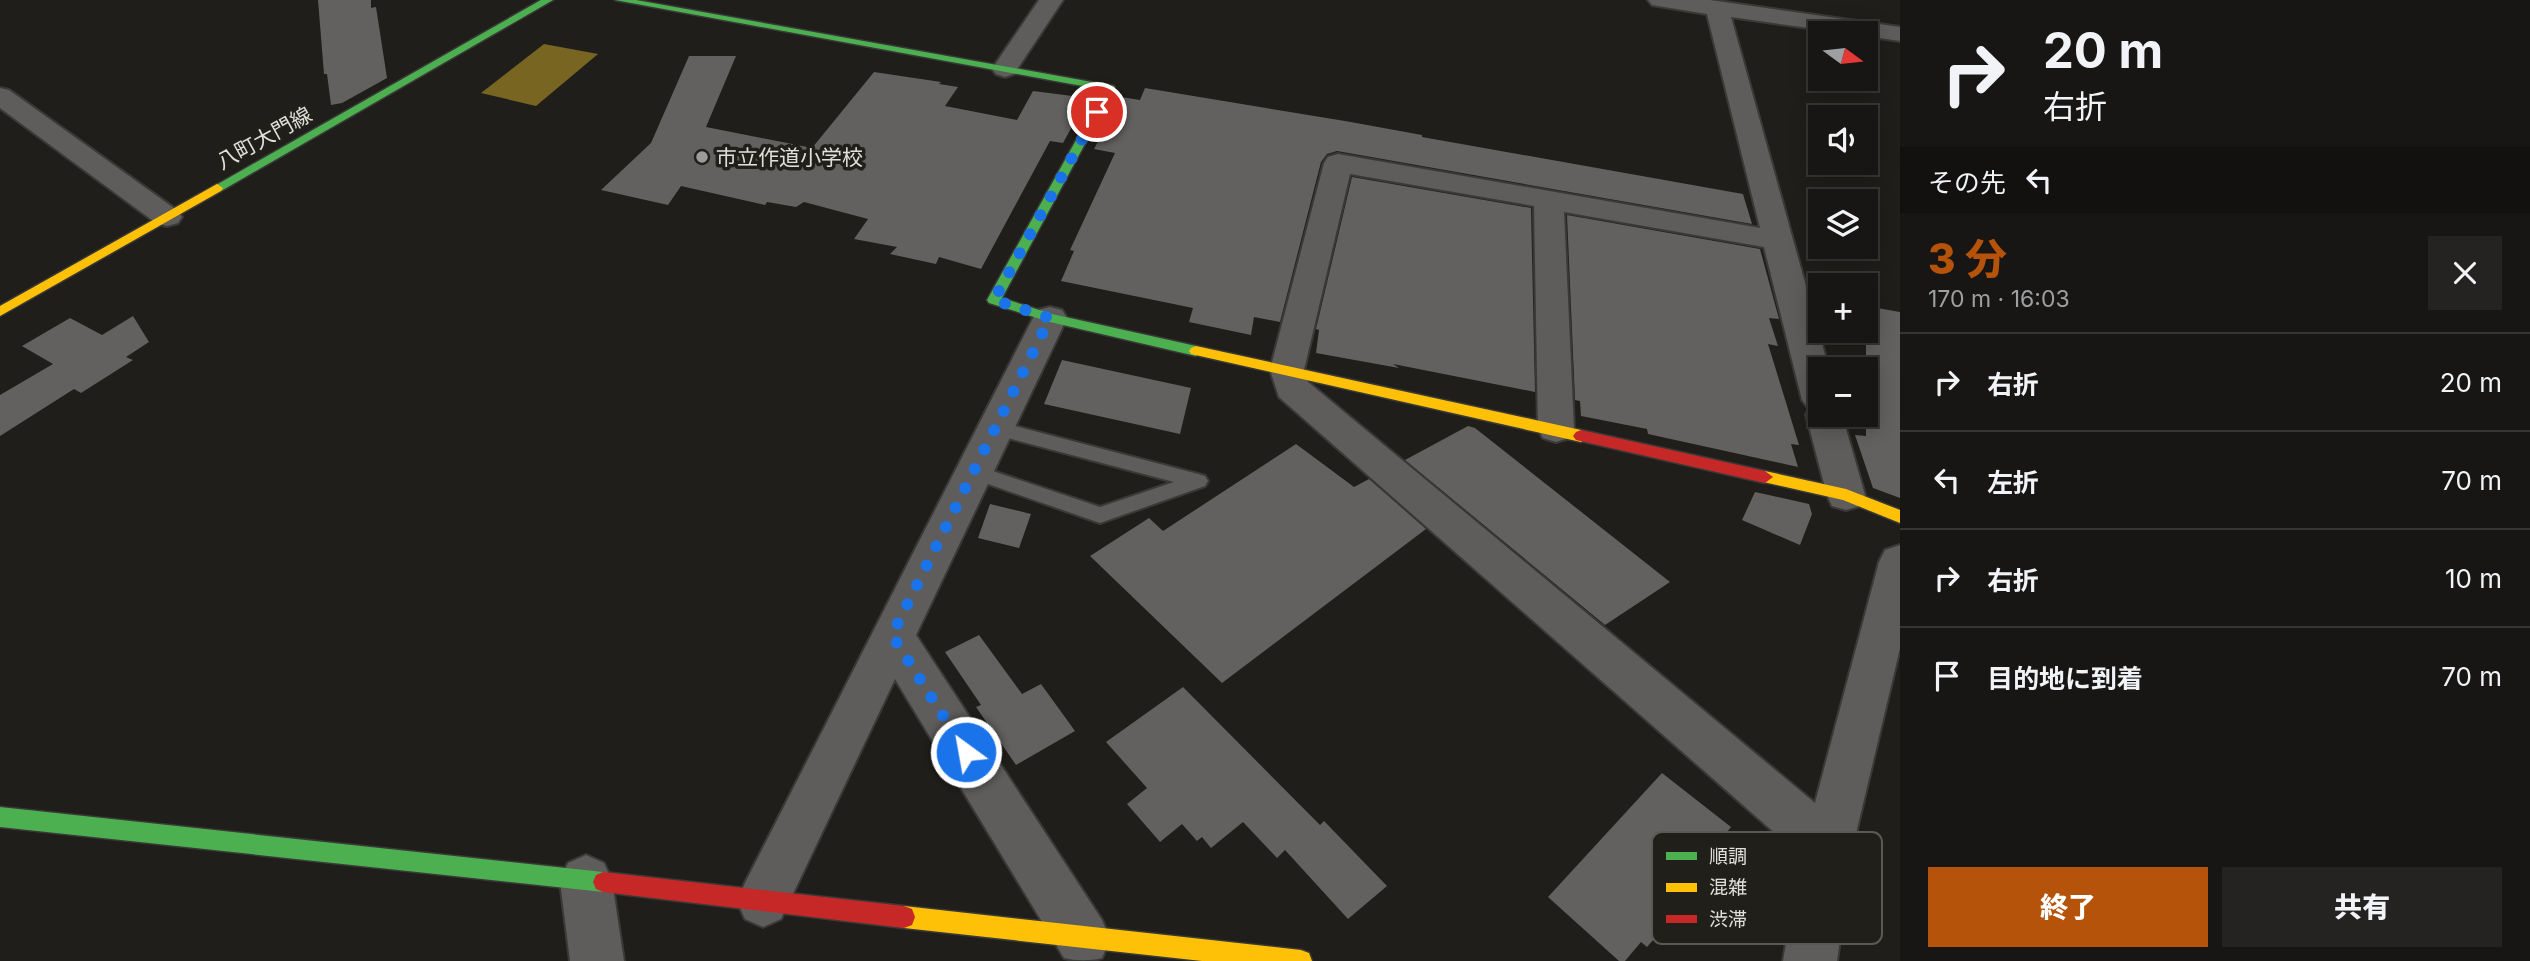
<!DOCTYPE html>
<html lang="ja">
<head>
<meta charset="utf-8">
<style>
  :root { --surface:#171614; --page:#242322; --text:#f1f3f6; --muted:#9e9fa0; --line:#363534; --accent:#b45309 }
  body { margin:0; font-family:Inter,"Noto Sans JP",sans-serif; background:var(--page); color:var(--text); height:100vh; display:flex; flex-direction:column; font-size:26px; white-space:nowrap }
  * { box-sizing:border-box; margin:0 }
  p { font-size:23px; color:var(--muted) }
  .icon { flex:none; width:38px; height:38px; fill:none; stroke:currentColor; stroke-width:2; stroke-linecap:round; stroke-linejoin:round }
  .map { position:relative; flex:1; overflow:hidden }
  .side { display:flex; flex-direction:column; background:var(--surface); width:630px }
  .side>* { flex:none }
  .top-card { background:#171614; color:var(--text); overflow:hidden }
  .needle { width:46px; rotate:105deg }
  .fabs { position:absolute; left:1808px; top:21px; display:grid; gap:14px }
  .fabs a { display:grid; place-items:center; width:70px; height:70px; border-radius:0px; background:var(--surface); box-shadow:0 4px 18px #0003,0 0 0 2px var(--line); font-size:35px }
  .pin { position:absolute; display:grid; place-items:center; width:60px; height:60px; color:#fff; margin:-30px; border:4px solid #fff; border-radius:50%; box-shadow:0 2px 7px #0007 }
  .me { position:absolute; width:77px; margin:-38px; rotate:328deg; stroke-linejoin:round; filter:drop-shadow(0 0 5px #0008) }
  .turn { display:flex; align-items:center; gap:24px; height:147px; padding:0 28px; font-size:32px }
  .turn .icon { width:91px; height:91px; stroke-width:2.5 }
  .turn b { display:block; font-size:49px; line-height:60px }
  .then { display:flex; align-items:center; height:66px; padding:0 28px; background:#0003; gap:14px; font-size:26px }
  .round { display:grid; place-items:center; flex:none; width:74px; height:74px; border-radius:0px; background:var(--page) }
  .summary { display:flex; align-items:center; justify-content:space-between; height:119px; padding:0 28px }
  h1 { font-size:42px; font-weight:800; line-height:52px; color:var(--accent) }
  .button { display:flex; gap:14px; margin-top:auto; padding:14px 28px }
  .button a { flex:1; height:80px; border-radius:0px; background:var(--accent); color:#fff; font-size:28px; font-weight:800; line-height:80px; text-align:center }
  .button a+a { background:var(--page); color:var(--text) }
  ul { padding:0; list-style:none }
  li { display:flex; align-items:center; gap:21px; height:98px; padding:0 28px; border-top:2px solid var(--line) }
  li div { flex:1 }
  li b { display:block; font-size:26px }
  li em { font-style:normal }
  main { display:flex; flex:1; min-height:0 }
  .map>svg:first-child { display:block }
</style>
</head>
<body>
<main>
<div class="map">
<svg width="1900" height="961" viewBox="0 0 1900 961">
  <rect width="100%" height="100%" fill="#1f1e1b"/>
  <path fill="#786522" d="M544,44L598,54L536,106L481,93Z"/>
  <path fill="#626160" d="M318,0H371V8L376,7L387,78L342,103L331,105L327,74H324Z
    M689,56H736L706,127L812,148L874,72L941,82L939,84L958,87L945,106L1017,120L1033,91L1088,98L1063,143L1050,141L981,269L939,257L936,264L890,254L897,247L854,239L868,219L804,202L796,207L767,202L765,205L681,186L668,205L601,190L651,143Z
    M1145,88L1345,121L1422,135V137L1743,194L1752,224L1337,151L1327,154L1321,162L1280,322L1254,317L1251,335L1189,322L1193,308L1061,281L1074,251L1070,250L1115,153L1094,149L1121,97L1140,100Z
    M1352,177L1531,208L1535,392L1393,364L1399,368L1316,353L1319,330L1316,329Z
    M1567,215L1760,249L1779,319L1769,318L1778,346L1768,344L1799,445L1791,444L1798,467L1648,434L1647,429L1581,416L1580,401L1575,400Z
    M1866,306L1900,312V498L1873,488L1855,435L1866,436Z
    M133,316L149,342L126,357L133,360L81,393L74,389L0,436V395L53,364L22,346L70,318L102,335Z
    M1062,360L1191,388L1180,434L1044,404Z
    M1468,426L1475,428L1670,582L1605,625L1405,460Z
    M1296,444L1354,487L1369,479L1426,529L1222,683L1090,556L1149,518L1163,531Z
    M1755,492L1809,504L1812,514L1800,545L1742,520Z
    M990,504L1031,514L1019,548L978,538Z
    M979,635L1022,694L1041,684L1075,731L1016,765L976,707L981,705L945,652Z
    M1183,687L1320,825L1324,821L1387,886L1348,919L1285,850L1277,858L1243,822L1211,848L1202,837L1197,841L1182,824L1160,842L1127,804L1147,788L1106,742Z
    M1662,773L1731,827L1714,848L1724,855L1669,922L1647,947L1641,942L1625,961H1619L1548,897Z"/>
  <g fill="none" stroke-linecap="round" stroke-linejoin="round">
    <defs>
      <path id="lane" d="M996,421L1198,474L1205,476L1208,481L1205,486L1100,523L968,477L965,472L968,467L975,465L1100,507L1174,482L989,433L987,428L989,423Z"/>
      <path id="street" d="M1039,0H1063L1014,74L1005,77L996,74L992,69Z
        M1648,0H1710L1900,27V41L1866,36V33H1844L1731,17L1829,369H1820V415H1842L1865,495L1860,506L1846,510L1832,506L1827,495L1806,415L1809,409L1802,400L1764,247L1564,212L1574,429L1569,438L1556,442L1543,438L1538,429L1534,206L1350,174L1304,370L1308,382L1815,803L1879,562L1885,550L1900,545V648L1853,846L1837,961H1783L1801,856L1279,397L1270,370L1324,163L1328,157L1338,154L1760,228L1707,14L1652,5Z
        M0,88L9,90L178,211L182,217L178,223L167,226L156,223L0,108Z
        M1050,307L1062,310L1067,318L916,635L1102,920L1110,939L1102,958C1090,961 1076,961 1064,958L895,679L781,919L763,927L745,919L737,901L745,883L1033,318L1038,310Z
        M586,855L604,863L612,881L624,961H570L560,881L568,863Z"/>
      <path id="fast" d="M541,0H553L221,191H213L211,188Z
        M615,0H636L1114,86L1115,88L1002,298L1052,314L1196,346L1203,351L1196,356L1050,322L989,303L987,300L1104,90Z
        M0,807L603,872L610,875L613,882L610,889L603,892L0,827Z"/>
      <path id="slow" d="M217,184L223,188L221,191L0,316V306Z
        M1196,346L1581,430L1589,436L1581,442L1191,354L1189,351L1191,348Z
        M1765,471L1846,489L1900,510V523L1843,500L1759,481L1757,477L1759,473Z
        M904,906L1301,950L1309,953L1312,961H1202L904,928L896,925L893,917L896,909Z"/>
      <path id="jam" d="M1581,430L1765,471L1773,477L1765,483L1576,440L1573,436L1576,432Z
        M603,872L904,906L912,909L915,917L912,925L904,928L603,892L596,889L593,882L596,875Z"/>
    </defs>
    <use href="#lane" stroke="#393937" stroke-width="4"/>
    <use href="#street" stroke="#393937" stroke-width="4"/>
    <use href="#fast" stroke="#393937" stroke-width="3"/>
    <use href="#slow" stroke="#393937" stroke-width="3"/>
    <use href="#jam" stroke="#393937" stroke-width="3"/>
    <use href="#lane" fill="#5e5d5c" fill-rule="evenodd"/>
    <use href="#street" fill="#5e5d5c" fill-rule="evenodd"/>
    <use href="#fast" fill="#4caf50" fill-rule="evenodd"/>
    <use href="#slow" fill="#ffc107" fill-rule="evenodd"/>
    <use href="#jam" fill="#c62828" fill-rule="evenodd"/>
  </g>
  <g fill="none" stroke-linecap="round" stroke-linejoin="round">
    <path stroke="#1a73e8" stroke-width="12" stroke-dasharray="0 21.6" d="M966,752L892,635L1050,318L994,300L1097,112"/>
  </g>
  <circle fill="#9c9b98" stroke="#211f19" stroke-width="2.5" cx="702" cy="157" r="7"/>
  <g text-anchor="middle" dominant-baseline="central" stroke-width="7" stroke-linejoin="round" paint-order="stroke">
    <g font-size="21" fill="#e0dfdb" stroke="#211f19">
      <text transform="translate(264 138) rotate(-29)">八町大門線</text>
    </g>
    <g font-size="21" fill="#e0dfdb" stroke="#211f19" text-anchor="start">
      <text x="716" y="157">市立作道小学校</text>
    </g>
  </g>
  <rect x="1652" y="832" width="230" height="112" rx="10" fill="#211f19" stroke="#5a5953" stroke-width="2"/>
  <rect x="1666" y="852" width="31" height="8" fill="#4caf50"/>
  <rect x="1666" y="883" width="31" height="9" fill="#ffc107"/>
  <rect x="1666" y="915" width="31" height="8" fill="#c62828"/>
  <g font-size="19" fill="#e0dfdb">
    <text x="1709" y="863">順調</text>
    <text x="1709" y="894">混雑</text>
    <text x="1709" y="926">渋滞</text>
  </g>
</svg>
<div class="fabs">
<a><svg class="needle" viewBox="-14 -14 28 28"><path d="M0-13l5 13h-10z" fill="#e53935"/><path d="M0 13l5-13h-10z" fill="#9e9fa0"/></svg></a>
<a><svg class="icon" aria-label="sound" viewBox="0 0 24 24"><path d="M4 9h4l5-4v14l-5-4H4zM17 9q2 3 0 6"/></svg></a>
<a><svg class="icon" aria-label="layers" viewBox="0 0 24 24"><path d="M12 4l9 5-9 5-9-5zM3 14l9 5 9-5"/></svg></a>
<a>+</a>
<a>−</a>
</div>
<div class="pin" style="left:1097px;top:112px;background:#d93025"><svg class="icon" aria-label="arrive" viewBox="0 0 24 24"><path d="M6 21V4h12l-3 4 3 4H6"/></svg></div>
<svg class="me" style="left:966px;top:752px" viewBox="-20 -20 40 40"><circle r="17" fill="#1a73e8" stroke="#fff" stroke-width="3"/><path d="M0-11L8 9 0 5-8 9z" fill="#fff"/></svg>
</div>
<section class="side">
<div class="top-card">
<div class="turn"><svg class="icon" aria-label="right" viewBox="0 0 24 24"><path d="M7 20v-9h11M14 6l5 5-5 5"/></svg><div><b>20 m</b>右折</div></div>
<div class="then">その先<svg class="icon" aria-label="left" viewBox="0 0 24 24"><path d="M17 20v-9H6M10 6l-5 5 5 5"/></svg></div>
</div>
<div class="summary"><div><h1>3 分</h1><p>170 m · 16:03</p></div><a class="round"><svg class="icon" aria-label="close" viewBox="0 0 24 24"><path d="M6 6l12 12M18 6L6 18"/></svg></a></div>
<ul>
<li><svg class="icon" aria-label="right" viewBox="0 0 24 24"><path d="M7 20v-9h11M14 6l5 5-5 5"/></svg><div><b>右折</b></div><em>20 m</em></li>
<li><svg class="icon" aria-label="left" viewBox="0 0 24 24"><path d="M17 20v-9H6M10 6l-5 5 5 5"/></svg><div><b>左折</b></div><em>70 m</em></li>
<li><svg class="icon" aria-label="right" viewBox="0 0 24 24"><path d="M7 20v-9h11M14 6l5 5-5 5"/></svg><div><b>右折</b></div><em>10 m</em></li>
<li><svg class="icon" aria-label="arrive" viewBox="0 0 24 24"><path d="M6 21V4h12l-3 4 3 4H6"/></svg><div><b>目的地に到着</b></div><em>70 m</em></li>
</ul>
<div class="button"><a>終了</a><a>共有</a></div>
</section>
</main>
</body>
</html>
